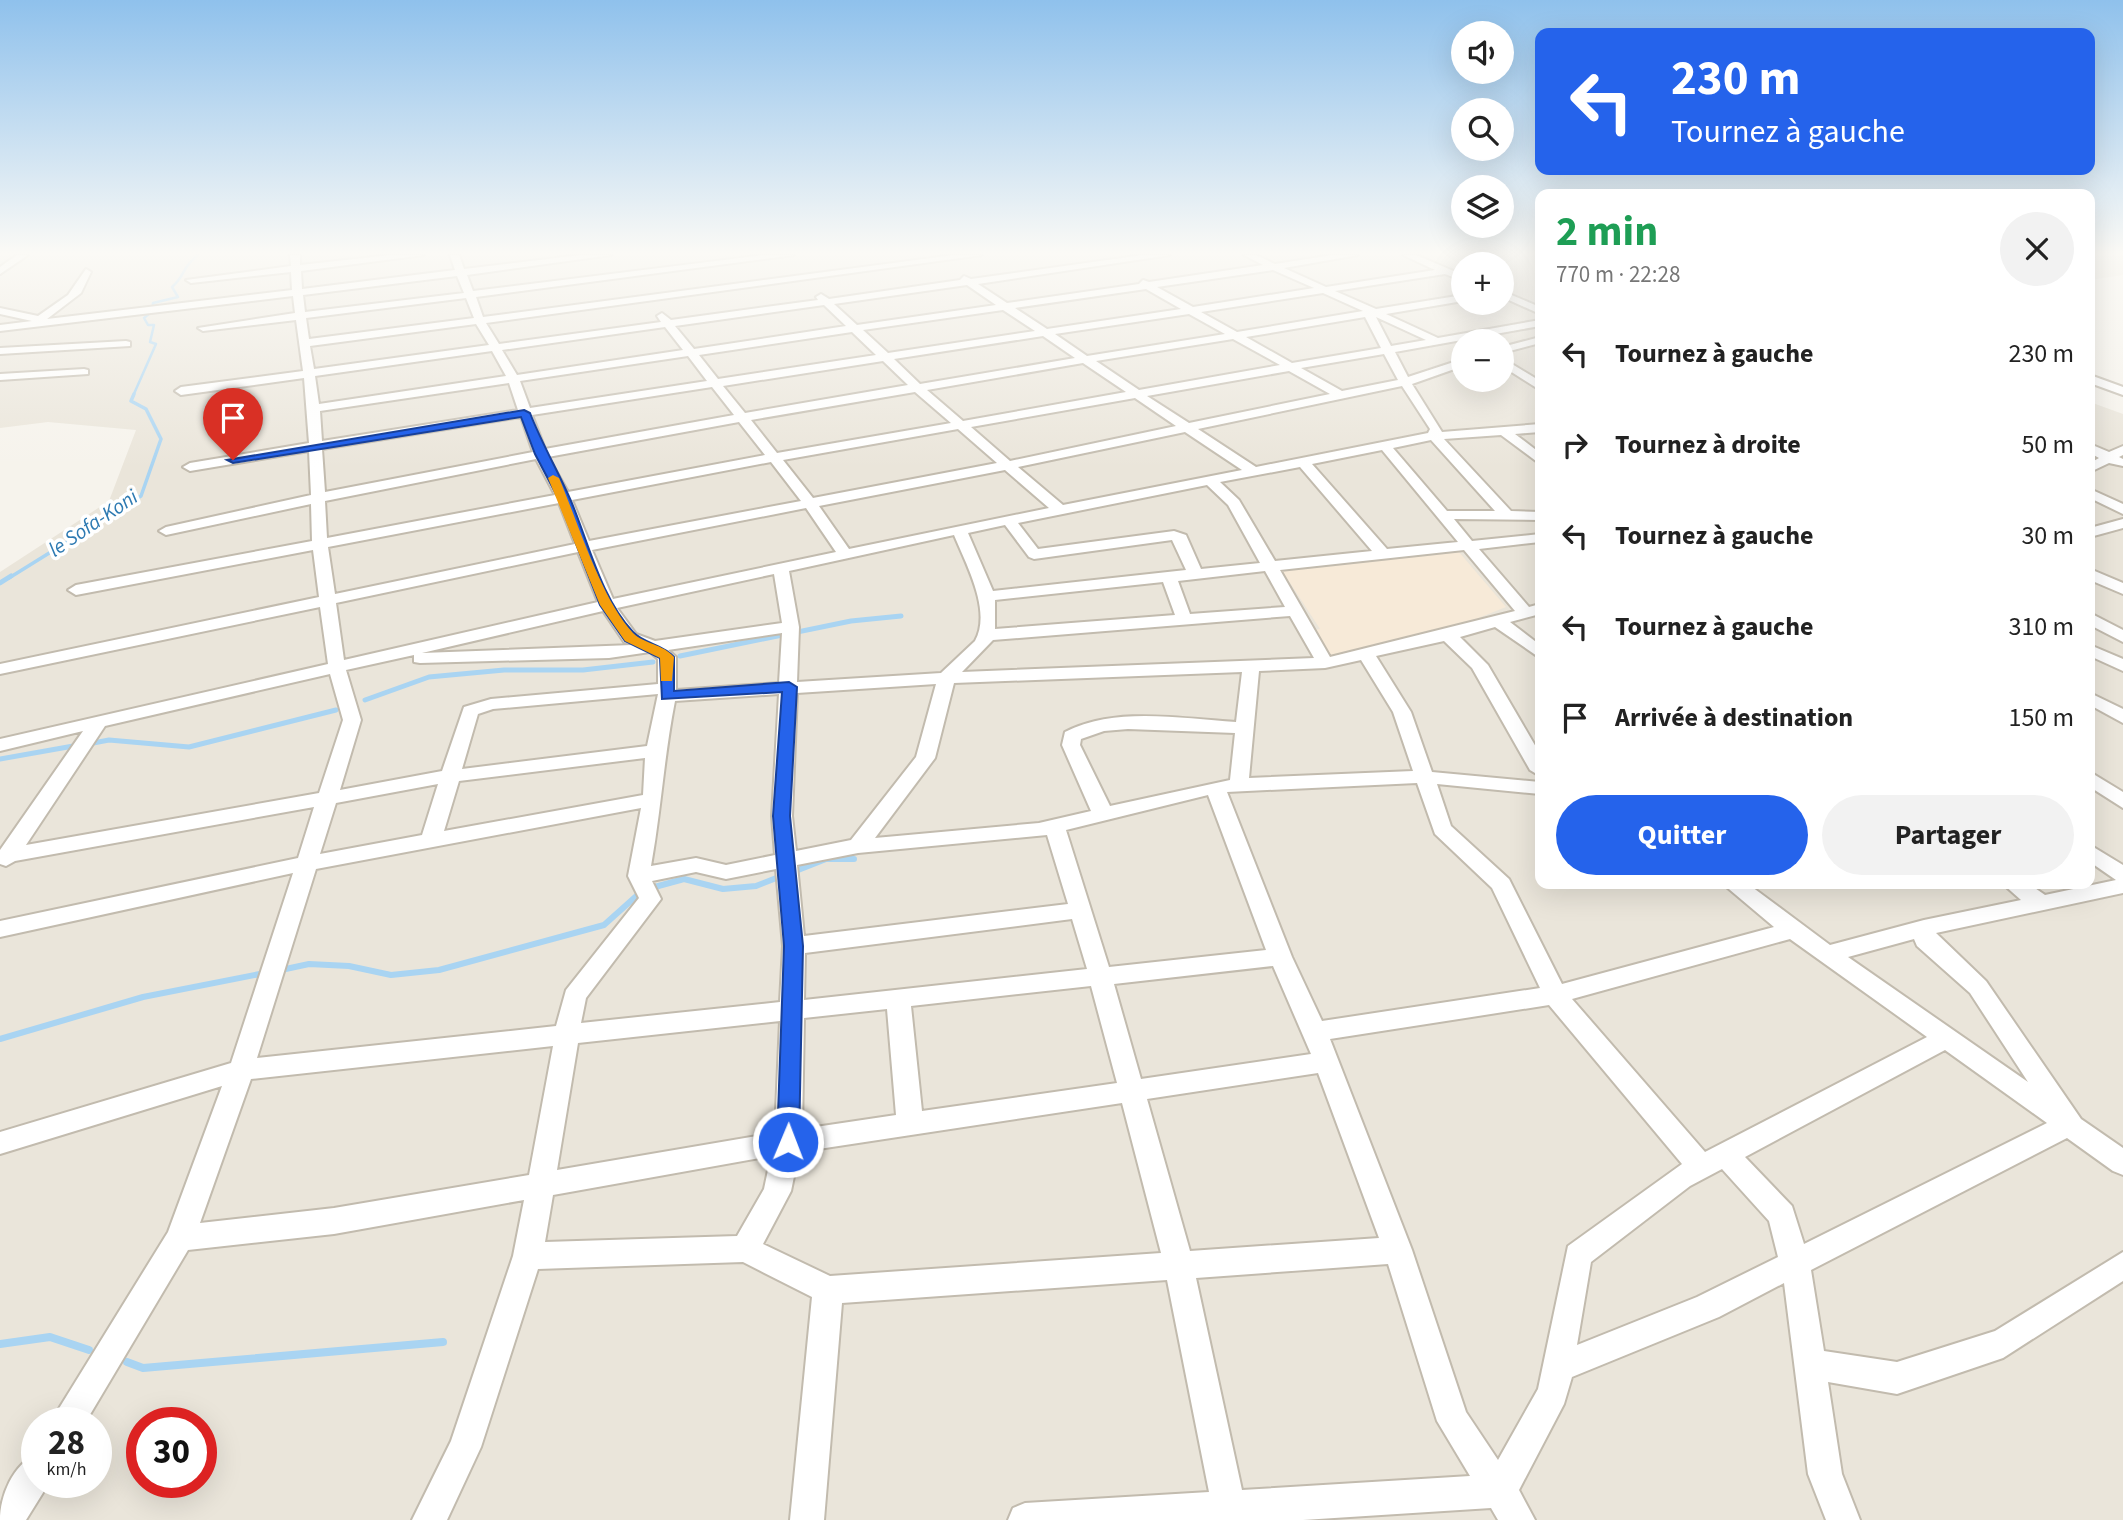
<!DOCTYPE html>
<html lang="fr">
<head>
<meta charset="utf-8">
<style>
  :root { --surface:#fff; --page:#f2f2f2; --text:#222; --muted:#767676; --accent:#2563eb }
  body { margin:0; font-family:"Source Sans 3",sans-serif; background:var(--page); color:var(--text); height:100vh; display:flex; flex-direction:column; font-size:26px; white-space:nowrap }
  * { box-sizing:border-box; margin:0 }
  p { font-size:23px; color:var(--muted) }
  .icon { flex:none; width:38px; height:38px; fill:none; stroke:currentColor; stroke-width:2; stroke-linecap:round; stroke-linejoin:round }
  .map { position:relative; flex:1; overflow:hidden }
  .details { position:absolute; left:1535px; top:189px; width:560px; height:700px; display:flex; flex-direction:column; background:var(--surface); border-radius:14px; box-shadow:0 7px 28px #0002 }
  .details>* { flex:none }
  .guide { position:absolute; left:1535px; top:28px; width:560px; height:147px; border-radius:14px; box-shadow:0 7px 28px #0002; background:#2563eb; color:#fff; overflow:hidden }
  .tools { position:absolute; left:1451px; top:21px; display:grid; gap:14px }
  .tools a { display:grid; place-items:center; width:63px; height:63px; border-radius:50%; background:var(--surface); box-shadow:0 7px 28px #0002; font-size:35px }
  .speed { position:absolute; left:21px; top:1407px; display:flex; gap:14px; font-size:35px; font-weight:700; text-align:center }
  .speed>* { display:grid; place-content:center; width:91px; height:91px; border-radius:50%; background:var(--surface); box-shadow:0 7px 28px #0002; line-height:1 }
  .speed small { font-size:18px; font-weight:400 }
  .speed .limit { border:10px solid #d22; background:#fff; color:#111 }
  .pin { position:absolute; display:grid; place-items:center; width:60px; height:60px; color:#fff; margin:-72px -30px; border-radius:50% 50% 50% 0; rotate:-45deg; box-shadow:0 0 7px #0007 }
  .pin .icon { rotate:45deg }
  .me { position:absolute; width:77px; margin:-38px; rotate:1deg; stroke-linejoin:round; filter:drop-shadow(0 0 5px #0008) }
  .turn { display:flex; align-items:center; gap:24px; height:147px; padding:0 21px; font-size:32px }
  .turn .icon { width:91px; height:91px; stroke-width:2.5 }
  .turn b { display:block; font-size:49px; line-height:60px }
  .round { display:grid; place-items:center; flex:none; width:74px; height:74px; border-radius:37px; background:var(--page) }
  .summary { display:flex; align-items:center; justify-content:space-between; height:119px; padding:0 21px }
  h1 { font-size:42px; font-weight:700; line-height:52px; color:#1e9e55 }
  .primary-button { display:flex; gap:14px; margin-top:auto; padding:14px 21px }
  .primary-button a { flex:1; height:80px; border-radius:42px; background:var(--accent); color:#fff; font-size:28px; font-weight:700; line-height:80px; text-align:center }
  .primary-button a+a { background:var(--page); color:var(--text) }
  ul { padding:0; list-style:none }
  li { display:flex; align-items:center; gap:21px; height:91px; padding:0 21px }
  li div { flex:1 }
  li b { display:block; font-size:26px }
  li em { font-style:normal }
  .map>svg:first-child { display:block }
</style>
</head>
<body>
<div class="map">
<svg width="2123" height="1520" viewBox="0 0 2123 1520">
  <rect width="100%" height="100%" fill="#f6f3ec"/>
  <path fill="#eae5da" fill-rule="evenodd" d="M0,255H1540V884H2090V402L2123,414V1520H0V572L109,501L136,430L48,422L0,428ZM1463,264H1502V303H1463ZM1463,341H1502V380H1463ZM37,1423H96V1482H37ZM142,1423H201V1482H142Z
    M2090,255H2123V275L2090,280Z"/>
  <path fill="#f7ead8" d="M1459,552L1506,607L1438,634L1333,658L1314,630L1320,629L1281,569Z"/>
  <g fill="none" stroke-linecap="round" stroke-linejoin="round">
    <path stroke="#a9d4f2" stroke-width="2.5" d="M133,396L156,344L150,342L154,325H148L144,318L152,311L153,303L178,297L172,287C186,275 181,268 198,255"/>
    <path stroke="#a9d4f2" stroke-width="3.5" d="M9,578L141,496L161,439L146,409L131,401L134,394"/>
    <path stroke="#a9d4f2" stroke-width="5" d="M0,583L11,576
      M680,656L851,621L901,616
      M365,700L429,677L504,670H583L653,662
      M88,744L109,740L189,747L336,710
      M0,759L79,745"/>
    <path stroke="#a9d4f2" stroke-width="6" d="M793,872L826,859H854
      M651,888L684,879L723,889L756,886L784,875
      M281,970L309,964L349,966L391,975L439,970L604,925L642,891
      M0,1039L143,997L265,973"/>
    <path stroke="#a9d4f2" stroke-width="8" d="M0,1344L50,1337L89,1350
      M127,1362L143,1368L443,1342"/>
    <defs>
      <path id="minor" d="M17,255H28L0,274V267Z
        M290,255H300V265L391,255H424L301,271L302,289L455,270L450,255H459L464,269L581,255H611L467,275L473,291L765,255H794L476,297L483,317L954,255H982L486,323L499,344L661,322L657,316L662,313L671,320L818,300L816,297L821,294L829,299L960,280L964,276L971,279L1143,255H1170L978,284L1007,303L1139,284L1143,280L1149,282L1263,265L1244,255H1256L1275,264L1333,255H1358L1284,268L1326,287L1435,270L1403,255H1416L1463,275V281L1445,274L1335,291L1376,309L1463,295V301L1386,314L1438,338L1540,320V326L1395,352L1408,377L1463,359V366L1412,384L1442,432L1540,424V432L1515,434L1540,453V464L1501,435L1444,439L1511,511L1540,512V520L1454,519L1472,541L1540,534V542L1479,549L1529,607L1540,604V614L1510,622L1540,645V658L1495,627L1460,637L1488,665L1540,754V776L1530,770L1472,668L1444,641L1376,656L1411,712L1432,772L1540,782V794L1437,784L1451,826L1509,879L1562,984L1774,927L1723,884H1748L1830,945L1924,920L2021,900L2003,884H2029L2045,895L2116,880L2090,862V845L2123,865V893L1936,933L1986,981L2081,1119L2123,1148V1175L2113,1171L2067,1138L1811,1270L1824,1351L1897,1362L1995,1331L2123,1252V1281L2003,1358L1897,1394L1828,1382L1842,1474L1860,1520H1826L1808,1474L1784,1283L1719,1317L1572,1377L1564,1404L1519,1490L1535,1520H1498L1491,1508L1303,1520H1008L1013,1508L1025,1503L1209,1492L1167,1280L842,1303L824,1520H790L812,1297L743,1262L538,1269L481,1447L447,1520H412L451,1441L513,1256L524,1200L334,1234L188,1250L85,1423H50L168,1232L222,1086L0,1154V1132L231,1063L293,873L0,937V921L298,858L314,807L15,861L6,866L0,864V850L83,731L0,751V739L328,664L320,607L0,674V664L319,597L313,550L76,595L68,590L76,585L312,541L311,504L166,535L159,531L166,527L311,495L309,451L190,471L183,467L190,463L309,443L304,378L181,395L175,391L181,387L303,371L296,320L203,331L198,328L295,313L293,296L0,331V325L32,321L0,314V308L38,316L68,295L86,269L91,272L81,293L47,319L292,290L291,272L191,283L186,280L291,266ZM1273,270L1314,288L1193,307L1157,287ZM457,276L464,293L305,312L303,295ZM967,285L996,305L857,325L834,304ZM1146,289L1181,309L1047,329L1015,308ZM1323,293L1363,311L1237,332L1201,312ZM466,298L474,318L309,339L306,318ZM824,305L846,326L694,349L675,326ZM1003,310L1035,331L888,353L863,330ZM1189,314L1225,334L1087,356L1055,334ZM1365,317L1381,348L1292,363L1246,337ZM1376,317L1426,340L1391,346ZM476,324L489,345L314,369L310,346ZM665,327L683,350L517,375L502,350ZM852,332L876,355L718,379L699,355ZM1043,336L1075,358L920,384L894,359ZM1233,339L1280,365L1139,390L1096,361ZM492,351L506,376L319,404L315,376ZM1384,354L1398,380L1342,391L1301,368ZM688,356L707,381L530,408L520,381ZM883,361L908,385L745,413L723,386ZM1083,363L1126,392L963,421L927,390ZM1289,371L1330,394L1189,423L1147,396ZM509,383L518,410L322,441L320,411ZM1402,386L1430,429L1428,433L1256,467L1198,429ZM712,387L734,415L545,449L532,415ZM915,392L951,423L777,453L751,420ZM1135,398L1176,426L1010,461L971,427ZM521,417L533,452L325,492L322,449ZM739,422L765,455L568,492L548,457ZM958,429L997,463L813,498L783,460ZM1185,432L1242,470L1063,505L1018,467ZM1431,440L1495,511H1447L1393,448ZM1382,450L1458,542L1387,549L1312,464ZM536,459L555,495L327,538L325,501ZM771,462L801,501L589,541L572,500ZM1300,467L1372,551L1275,561L1239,500L1220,482ZM1005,470L1049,508L849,549L819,506ZM1207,485L1228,505L1260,563L1201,569L1186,535L1174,531L1038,549L1018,523ZM559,503L575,544L335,594L328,547ZM806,508L836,552L613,599L592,550ZM1005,525L1029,557L1034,559L1172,540L1186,570L993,591L968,533ZM954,535C966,564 992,611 975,641L941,673L797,682L799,627L789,571ZM1464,550L1515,611L1330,657L1280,570ZM578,552L598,602L344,660L336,603ZM1265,571L1285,607L1190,614L1178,581ZM774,574L782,623L655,641L636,634L617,608ZM1163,582L1175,615L995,629V600ZM603,611L624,642L632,645L422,653ZM1290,616L1314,658L962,672L993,640ZM782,633L779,683L676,690V657L668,650ZM650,652L658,659V684L491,699L464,707L442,771L340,790L361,720L346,670L414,655V662L420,663L609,658ZM1361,660L1393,712L1413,771L1249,778L1259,671L1325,668ZM1242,672L1236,722C1182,719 1116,706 1065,732L1062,745L1091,811L1039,823L875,838L935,758L954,683ZM330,674L343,720L319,793L26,845L105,726ZM936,684L916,757L851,840L796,851L792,816L797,693ZM658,694L647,746L462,769L478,714L493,709ZM779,694L772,816L775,855L726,865L696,858L651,866C661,811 664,756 675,701ZM1128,729L1235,733L1230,780L1110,806L1080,745L1081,739L1104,731ZM645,758L643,795L444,831L459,781ZM1417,783L1435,834L1492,888L1540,988L1322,1021L1292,957L1227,792ZM438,784L422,835L320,854L336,803ZM1208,795L1266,950L1109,967L1066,830ZM641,808L628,876L639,898L566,990L556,1026L257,1058L316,869ZM1047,835L1068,904L804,936L797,865L858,853ZM776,869L783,946L780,1002L581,1023L586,998L661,899L652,881L696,872L726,879ZM1072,919L1087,969L804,1000L805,953ZM1790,939L1927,1037L1705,1152L1572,999ZM1914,939L1917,946L1970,993L2028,1082L1848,957ZM1273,966L1311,1054L1141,1079L1114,984ZM1091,986L1117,1083L922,1111L911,1006ZM1549,1005L1682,1164L1568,1246L1538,1389L1498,1460L1466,1412L1412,1250L1330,1039ZM887,1009L896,1115L802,1129L804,1018ZM780,1021L775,1133L557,1170L578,1043ZM553,1046L529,1175L334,1208L200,1223L251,1079ZM1945,1050L2047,1123L1804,1244L1792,1206L1745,1157ZM1318,1073L1379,1238L1190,1251L1147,1099ZM1122,1103L1161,1253L830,1276L763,1244L791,1191L799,1152ZM771,1156L764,1189L737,1236L545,1242L553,1195ZM1722,1169L1769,1221L1778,1257L1697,1297L1577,1345L1591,1262L1690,1186ZM1388,1264L1437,1421L1470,1476L1242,1490L1196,1278Z
        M1502,291L1540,307V314L1502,297Z
        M1540,337V343L1502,353V347Z
        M126,341L130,342V346L0,354V348Z
        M1502,358L1540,381V390L1502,366Z
        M84,369L88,370V374L0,380V374Z
        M2090,375L2123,387V395L2090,383Z
        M2090,444L2109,452L2123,446V455L2119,457L2123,459V466L2109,463L2090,472V463L2099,458L2090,453Z
        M2090,489L2123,504V514L2090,498Z
        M2123,519V528L2090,537V528Z
        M2090,569L2123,583V594L2090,580Z
        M2090,613L2123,630V642L2090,625Z
        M2090,645L2123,659V671L2090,656Z
        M2090,693L2123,709V723L2090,705Z
        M2090,772L2123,792V808L2090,787Z
        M37,1454V1482L49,1483L26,1520H0C0,1496 13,1464 37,1454Z"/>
    </defs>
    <use href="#minor" stroke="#c2bbae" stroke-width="4"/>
    <use href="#minor" fill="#fff" fill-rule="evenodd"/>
  </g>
  <linearGradient id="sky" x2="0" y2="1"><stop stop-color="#8fc1ec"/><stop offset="0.54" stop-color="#fbfaf6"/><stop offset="1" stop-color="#fbfaf6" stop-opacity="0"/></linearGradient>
  <rect width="2123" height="468" fill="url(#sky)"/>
  <path fill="#2563eb" stroke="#184099" stroke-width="2" d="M524,410L530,413C542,444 558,471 571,501C589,544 601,598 633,632C644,644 663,644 674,657V691L789,682L797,687L790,816L803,946L799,1142L796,1149L788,1152L780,1149L777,1142L784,946L773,816L782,692L662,699L660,658L625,641L600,605L558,498L535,454L521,417L233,463L227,460Z"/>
  <path fill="#f59e0b" d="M553,475L559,478C578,522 601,599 633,633C644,644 663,644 674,657L672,681H661L660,658L625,641L600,605L548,478Z"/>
  <g text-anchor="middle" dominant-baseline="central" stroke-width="7" stroke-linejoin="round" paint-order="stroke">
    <g font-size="21" font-style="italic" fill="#2e7ab2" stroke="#fff">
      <text transform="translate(93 523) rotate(-34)">le Sofa-Koni</text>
    </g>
  </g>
</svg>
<div class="tools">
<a><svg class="icon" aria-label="sound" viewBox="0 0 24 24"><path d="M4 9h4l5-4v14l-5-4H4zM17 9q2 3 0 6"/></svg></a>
<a><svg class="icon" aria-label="search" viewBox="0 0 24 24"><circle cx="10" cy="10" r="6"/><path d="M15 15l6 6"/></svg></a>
<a><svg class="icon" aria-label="layers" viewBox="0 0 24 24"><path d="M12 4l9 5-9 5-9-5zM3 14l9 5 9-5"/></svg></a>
<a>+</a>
<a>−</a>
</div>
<div class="speed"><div>28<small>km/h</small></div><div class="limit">30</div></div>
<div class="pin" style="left:233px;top:460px;background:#d93025"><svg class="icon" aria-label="arrive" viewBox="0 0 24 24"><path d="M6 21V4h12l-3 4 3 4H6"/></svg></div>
<svg class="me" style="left:788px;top:1142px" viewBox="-20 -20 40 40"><circle r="17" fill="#2563eb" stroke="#fff" stroke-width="3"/><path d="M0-11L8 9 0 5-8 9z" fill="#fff"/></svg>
<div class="guide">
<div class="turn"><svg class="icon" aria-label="left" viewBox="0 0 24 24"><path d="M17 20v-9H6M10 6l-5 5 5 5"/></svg><div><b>230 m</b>Tournez à gauche</div></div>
</div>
<section class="details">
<div class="summary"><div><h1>2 min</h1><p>770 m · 22:28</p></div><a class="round"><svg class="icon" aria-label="close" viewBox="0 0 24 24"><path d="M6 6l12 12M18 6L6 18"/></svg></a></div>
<ul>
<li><svg class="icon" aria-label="left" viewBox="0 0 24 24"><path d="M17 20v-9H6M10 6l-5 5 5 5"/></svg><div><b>Tournez à gauche</b></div><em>230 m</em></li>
<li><svg class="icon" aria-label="right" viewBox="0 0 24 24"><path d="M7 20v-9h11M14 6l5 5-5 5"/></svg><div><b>Tournez à droite</b></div><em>50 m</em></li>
<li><svg class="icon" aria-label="left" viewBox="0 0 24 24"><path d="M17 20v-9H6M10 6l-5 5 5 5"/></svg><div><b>Tournez à gauche</b></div><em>30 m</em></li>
<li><svg class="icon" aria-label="left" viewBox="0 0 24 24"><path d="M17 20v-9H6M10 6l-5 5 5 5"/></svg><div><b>Tournez à gauche</b></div><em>310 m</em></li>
<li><svg class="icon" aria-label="arrive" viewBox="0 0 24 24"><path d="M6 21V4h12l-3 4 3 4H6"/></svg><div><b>Arrivée à destination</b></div><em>150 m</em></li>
</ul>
<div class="primary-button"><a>Quitter</a><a>Partager</a></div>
</section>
</div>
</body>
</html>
